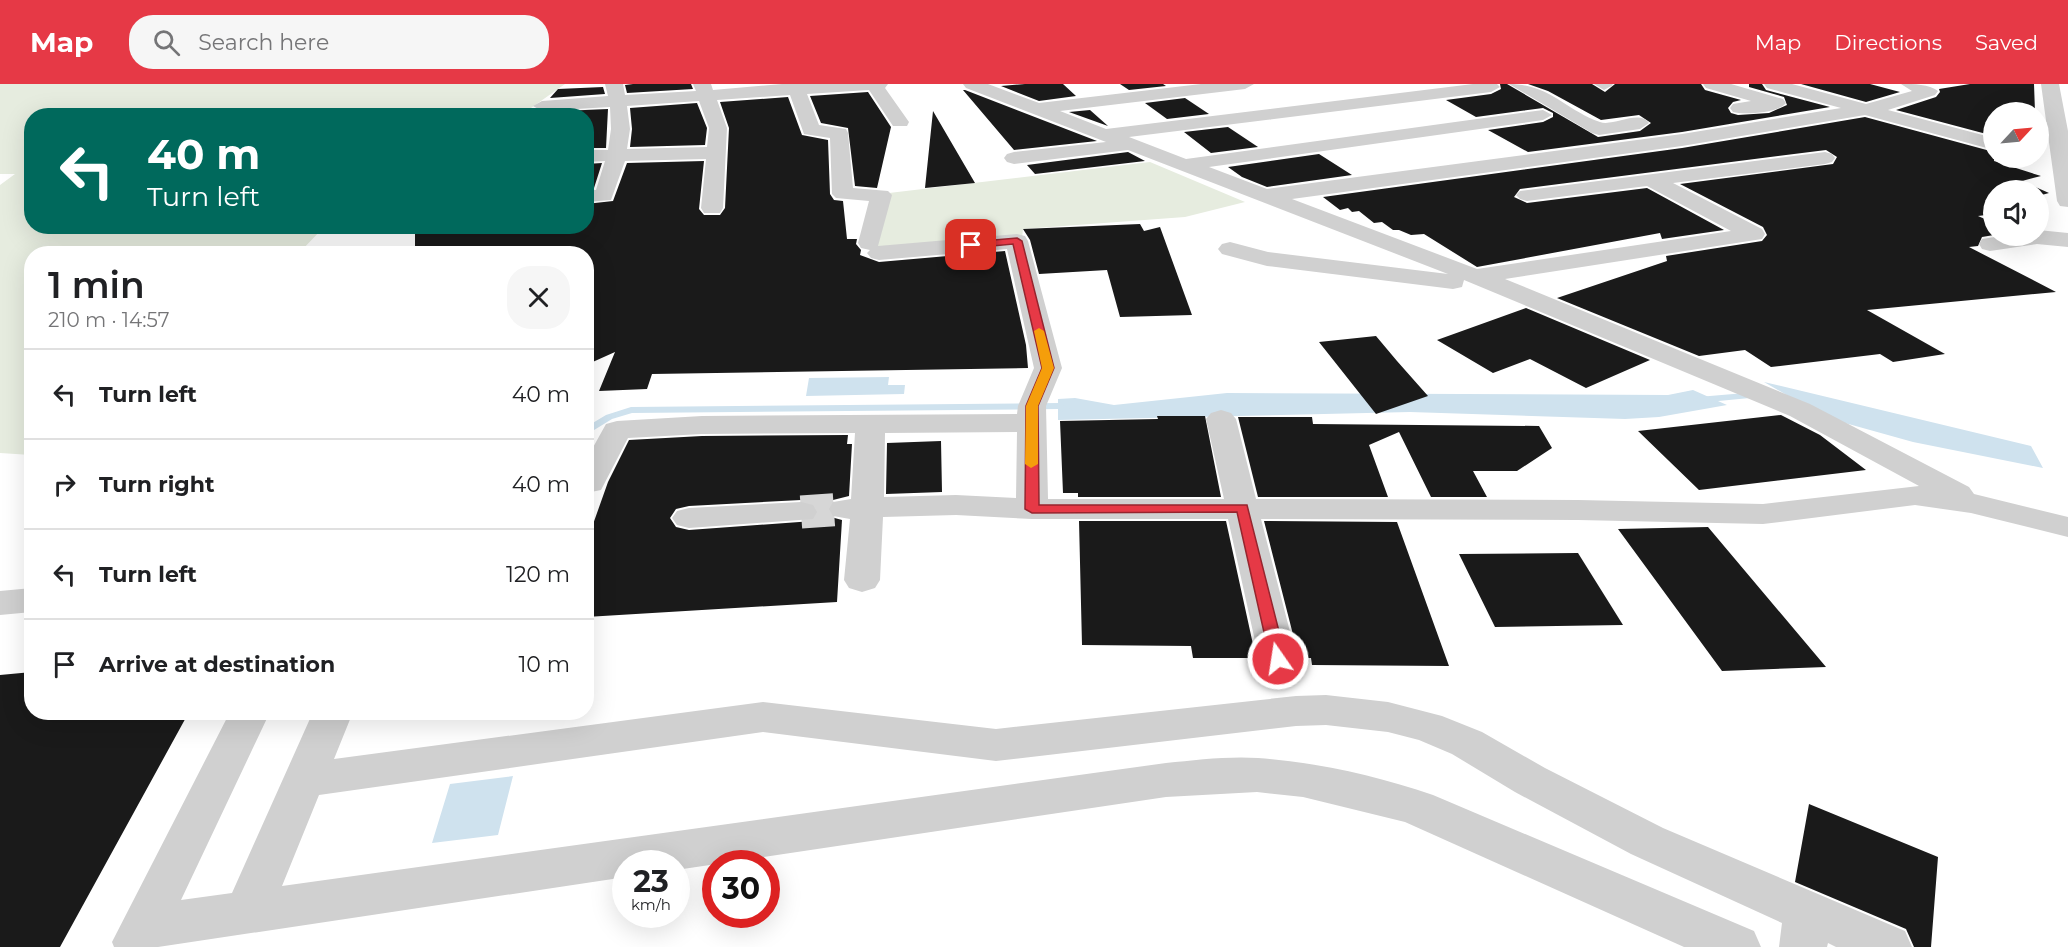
<!DOCTYPE html>
<html lang="en">
<head>
<meta charset="utf-8">
<style>
  :root { --surface:#fff; --page:#f6f6f6; --text:#202124; --muted:#757577; --line:#e0e0e0; --accent:#e63946 }
  body { margin:0; font-family:Montserrat,sans-serif; background:var(--page); color:var(--text); height:100vh; display:flex; flex-direction:column; font-size:22px; white-space:nowrap }
  * { box-sizing:border-box; margin:0 }
  p { font-size:20px; color:var(--muted) }
  .icon { flex:none; width:33px; height:33px; fill:none; stroke:currentColor; stroke-width:2; stroke-linecap:round; stroke-linejoin:round }
  .map { position:relative; flex:1; overflow:hidden }
  .details { position:absolute; left:24px; top:162px; width:570px; height:474px; display:flex; flex-direction:column; background:var(--surface); border-radius:24px; box-shadow:0 6px 24px #0002 }
  .details>* { flex:none }
  .hud { position:absolute; left:24px; top:24px; width:570px; height:126px; border-radius:24px; box-shadow:0 6px 24px #0002; background:#00695c; color:#fff; overflow:hidden }
  .needle { width:39px; rotate:64deg }
  .tools { position:absolute; left:1983px; top:18px; display:grid; gap:12px }
  .tools a { display:grid; place-items:center; width:66px; height:66px; border-radius:50%; background:var(--surface); box-shadow:0 6px 24px #0002; font-size:30px }
  .speed { position:absolute; left:612px; top:766px; display:flex; gap:12px; font-size:30px; font-weight:700; text-align:center }
  .speed>* { display:grid; place-content:center; width:78px; height:78px; border-radius:50%; background:var(--surface); box-shadow:0 6px 24px #0002; line-height:1 }
  .speed small { font-size:15px; font-weight:400 }
  .speed .limit { border:9px solid #d22; background:#fff; color:#111 }
  .pin { position:absolute; display:grid; place-items:center; width:51px; height:51px; color:#fff; margin:-26px; border-radius:12px; box-shadow:0 3px 9px #0006 }
  .me { position:absolute; width:66px; margin:-33px; rotate:347deg; stroke-linejoin:round; filter:drop-shadow(0 0 4px #0008) }
  .turn { display:flex; align-items:center; gap:21px; height:126px; padding:0 24px; font-size:27px }
  .turn .icon { width:78px; height:78px; stroke-width:2.5 }
  .turn b { display:block; font-size:42px; line-height:51px }
  .round { display:grid; place-items:center; flex:none; width:63px; height:63px; border-radius:24px; background:var(--page) }
  .overview { display:flex; align-items:center; justify-content:space-between; height:102px; padding:0 24px }
  h1 { font-size:36px; font-weight:600; line-height:45px }
  ul { padding:0; list-style:none }
  li { display:flex; align-items:center; gap:18px; height:90px; padding:0 24px; border-top:2px solid var(--line) }
  li div { flex:1 }
  li b { display:block; font-size:22px }
  li em { font-style:normal }
  header { display:flex; align-items:center; gap:36px; box-sizing:border-box; height:84px; padding:0 30px; background:var(--accent); color:#fff }
  header strong { font-size:28px }
  nav { display:flex; gap:33px; margin-inline-start:auto; font-size:21px }
  .search { width:420px; height:54px; background:var(--page); display:flex; align-items:center; gap:15px; box-sizing:border-box; padding:0 21px; border-radius:24px; color:var(--muted); font-size:22px }
  .map>svg:first-child { display:block }
</style>
</head>
<body>
<header>
<strong>Map</strong>
<div class="search"><svg class="icon" aria-label="search" viewBox="0 0 24 24"><circle cx="10" cy="10" r="6"/><path d="M15 15l6 6"/></svg>Search here</div>
<nav><a>Map</a><a>Directions</a><a>Saved</a></nav>
</header>
<div class="map">
<svg width="2068" height="863" viewBox="0 0 2068 863">
  <rect width="100%" height="100%" fill="#fff"/>
  <path fill="#e6ecdf" d="M0,0H565L521,31L32,32V142L324,143L299,169L32,170L31,371L0,369V101L15,90H0Z
    M1150,78L1245,118L1185,133L1023,145L1022,154L872,167L889,109Z"/>
  <path fill="#cfe2ee" d="M889,293L888,301H905L904,310L806,312L809,294Z
    M1764,298L2031,362L2043,384L1913,358L1827,334Z
    M1693,306L1727,321L1659,333L1625,335L1410,328L1058,336V315L1075,314L1114,321L1227,309L1668,311Z
    M513,692L498,751L432,759L450,700Z"/>
  <g fill="none" stroke-linecap="round" stroke-linejoin="round">
    <path fill="#cfe2ee" fill-rule="evenodd" d="M1757,308L1762,311L1760,313L1698,319L1693,316L1698,313Z
      M1060,319L1073,327L1071,329H1065L1058,325L632,329L612,335L586,351V343L606,331L631,323Z"/>
  </g>
  <path fill="#1a1a1a" fill-rule="evenodd" d="M633,0H691L693,5L627,9L625,1Z
    M1025,0H1063L1076,12L1039,17L1001,2Z
    M1120,0H1163L1166,2L1129,6Z
    M1500,0H1507L1598,53L1640,47L1651,39L1639,31L1601,36L1548,7L1528,0H1592L1605,8L1615,0H1701L1705,6L1741,16L1733,18L1728,24L1731,29L1738,31L1769,29L1787,21L1784,13L1749,3V0H1762L1766,6L1830,23L1682,48L1528,68L1488,46L1543,38L1553,33V29L1543,24L1476,33L1446,16L1491,10L1501,5Z
    M1801,0H1870L1900,8L1866,18Z
    M1970,0H2034L2035,28H1994V52L1896,26L1936,13L1940,8L1939,5Z
    M603,3L605,10L550,14L558,5Z
    M963,6H965L1097,57L1014,66Z
    M868,8L891,43L877,104L855,102L848,44L821,39L810,12Z
    M788,13L802,51L828,56L830,110L834,116L843,117L847,155H857L856,160L861,166L860,171L879,178L1005,167L1026,261L1028,284L652,290L647,305L599,307L615,268L586,281V170H415V145L586,142V120L613,117L627,79L704,77L699,125L704,131H720L725,124L729,44L720,18Z
    M1185,14L1209,30L1167,35L1145,19Z
    M697,19L707,44L705,61L630,63L632,45L630,24Z
    M608,25L606,64H586V32H536L539,28Z
    M1090,26L1108,42L1069,28Z
    M933,27L975,99L925,104Z
    M1865,33L1994,68V77L2041,92L2022,97L2049,109L2038,112V106H1994V130L1978,132L1994,139V151L1982,153L1978,162L1969,163L2056,208L1867,226L1945,270L1893,278L1880,270L1771,283L1745,266L1699,272L1557,214L1667,177L1666,172L1762,157L1767,151L1763,143L1680,100L1833,80L1837,73L1826,66L1520,105L1514,113L1527,119L1647,104L1724,146L1662,155L1660,149L1477,183L1424,150L1411,151L1399,146H1393L1382,138L1374,139L1359,127L1352,128L1348,124L1340,126L1323,113L1682,64Z
    M1228,43L1258,63L1211,69L1184,48Z
    M1128,68L1145,77L1035,90L1027,81Z
    M1319,70L1352,91L1267,103L1242,93L1228,83Z
    M602,79L594,104H586V80Z
    M1140,140L1144,147L1160,143L1192,231L1120,233L1107,186L1039,190L1030,156L1023,145Z
    M1526,224L1650,276L1586,304L1530,275L1493,289L1437,256Z
    M1376,252L1397,277L1428,312L1376,330L1319,258Z
    M1781,331L1820,351L1866,386L1699,406L1638,347Z
    M1157,332H1205L1221,413H1078V409H1063L1060,337L1158,335Z
    M1238,333H1312L1313,340L1539,342L1552,364L1517,387H1473L1487,413H1431L1399,348L1369,361L1388,413H1258Z
    M848,351L847,360H852L849,412L833,416L827,424L831,433L842,436L837,518L586,533V460L608,398L629,356L702,352ZM801,416L814,419L819,427L813,437L689,446L676,443L670,434L676,425L689,422Z
    M941,357L942,408L886,410L887,359Z
    M1079,437H1226L1256,574H1193L1191,562L1082,561Z
    M1264,437L1397,438L1449,582L1312,581L1311,574H1299Z
    M1708,443L1826,583L1722,587L1618,445Z
    M1578,469L1623,541L1495,543L1459,470Z
    M32,588V628H189L60,863H0V591Z
    M1809,720L1938,773L1931,863H1914L1906,845L1795,798Z"/>
  <g fill="none" stroke-linecap="round" stroke-linejoin="round">
    <path stroke="#d6d6d6" stroke-width="33" stroke-dasharray="33 16" stroke-linecap="butt" d="M801,428L844,425"/>
    <path fill="#d0d0d0" fill-rule="evenodd" d="M605,0H623L625,11L696,7L693,0H711L713,6L782,0H888L885,4L909,38L907,42H893L869,6L807,10L819,41L846,45L848,49L853,104L888,107L892,111L878,162L1017,150L1025,152L1028,157L1062,284L1046,322L1048,415H1224L1206,335L1211,329L1221,326L1231,329L1236,335L1256,415L1578,416L1763,420L1919,402L1790,332L1464,196L1462,203L1453,205L1267,182L1222,170L1218,165L1222,160L1230,158L1268,168L1448,190L1128,66L1014,80L1007,78L1004,74L1007,70L1014,68L1106,58L966,4L963,0H988L1039,19L1201,0H1254L1245,5L1060,27L1106,45L1473,0H1497L1500,3L1491,8L1129,53L1186,75L1543,26L1552,31L1543,36L1209,83L1267,105L1682,50L1841,24L1767,4L1764,0H1792L1866,20L1912,7L1901,0C1914,0 1929,0 1938,7L1935,11L1888,26L1994,54V66L1865,31L1682,62L1292,115L1477,185L1731,147L1647,102L1527,117L1520,115L1516,111L1520,107L1825,68L1832,70L1835,74L1832,78L1825,80L1673,99L1762,145L1765,150L1762,155L1505,195L1810,320L1969,403L1974,410L2068,433V453L1971,429L1915,421L1763,440L1578,436L1261,435L1297,575L1292,585L1278,589L1264,585L1259,575L1228,435H1032L956,431L883,433L880,496L875,504L862,508L849,504L844,496L850,435L833,432L829,425L833,418L851,415L855,349L702,350L628,354L601,406L586,409V376L606,340L617,337L702,332L1017,330L1018,322L1034,284L1007,165L879,176L871,174L867,169L870,166L861,164L858,159L869,117L836,114L832,110L830,54L804,50L790,11L717,16L727,44L723,124L720,129H704L701,124L706,75L625,77L611,116L586,118V106H596L605,77L586,78V66H608L611,45L610,23L542,27L533,22L542,17L608,12ZM699,17L709,44L707,63L627,65L630,45L627,22ZM1017,348L1016,414L956,411L884,413L885,349Z
      M1509,0C1550,0 1565,26 1600,38C1613,43 1639,25 1649,39L1640,45L1599,51L1592,49Z
      M1594,0H1612L1613,1L1604,6Z
      M1703,0H1731L1783,15L1786,19C1778,29 1744,31 1733,28L1730,24L1733,20L1751,17L1706,4Z
      M2041,0H2059L2068,47V123L2060,122L2057,117Z
      M2038,146L2068,149V163L2037,160L1990,167L1982,165L1979,160L1982,155L2001,152H2038Z
      M801,418L813,421L817,428L813,435L689,444L677,441L672,434L677,427L689,424Z
      M32,504V528L0,531V507Z
      M1326,611L1388,618L1442,632L1482,648L1545,684L1663,744L1905,847L1912,863H1836L1828,859L1827,863H1779L1782,839L1631,770L1515,708L1452,670L1419,656L1388,648L1326,641L1296,642L996,677L763,648L319,711L282,802L1166,679C1196,676 1228,672 1258,674C1317,678 1377,692 1433,711L1754,847L1761,863H1684L1405,738L1303,713L1257,708L1166,713L676,786V780H626V793L158,863H114L112,858L230,628H270L181,816L232,809L313,628H353L334,675L763,618L996,645L1296,612Z"/>
  </g>
  <path fill="#e63946" stroke="#96252e" stroke-width="1.5" d="M1017,154L1022,157L1054,284L1038,322L1039,421H1247L1286,575L1283,579L1278,580L1270,575L1237,428L1032,429L1025,425L1026,322L1042,284L1013,160L971,164L966,161L971,158Z"/>
  <path fill="#f59e0b" d="M1039,244L1044,247L1054,284L1038,322V380L1031,384L1025,380L1026,322L1042,284L1034,247Z"/>
</svg>
<div class="tools">
<a><svg class="needle" viewBox="-14 -14 28 28"><path d="M0-13l5 13h-10z" fill="#e53935"/><path d="M0 13l5-13h-10z" fill="#757577"/></svg></a>
<a><svg class="icon" aria-label="sound" viewBox="0 0 24 24"><path d="M4 9h4l5-4v14l-5-4H4zM17 9q2 3 0 6"/></svg></a>
</div>
<div class="speed"><div>23<small>km/h</small></div><div class="limit">30</div></div>
<div class="pin" style="left:971px;top:161px;background:#d93025"><svg class="icon" aria-label="arrive" viewBox="0 0 24 24"><path d="M6 21V4h12l-3 4 3 4H6"/></svg></div>
<svg class="me" style="left:1278px;top:575px" viewBox="-20 -20 40 40"><circle r="17" fill="#e63946" stroke="#fff" stroke-width="3"/><path d="M0-11L8 9 0 5-8 9z" fill="#fff"/></svg>
<div class="hud">
<div class="turn"><svg class="icon" aria-label="left" viewBox="0 0 24 24"><path d="M17 20v-9H6M10 6l-5 5 5 5"/></svg><div><b>40 m</b>Turn left</div></div>
</div>
<section class="details">
<div class="overview"><div><h1>1 min</h1><p>210 m · 14:57</p></div><a class="round"><svg class="icon" aria-label="close" viewBox="0 0 24 24"><path d="M6 6l12 12M18 6L6 18"/></svg></a></div>
<ul>
<li><svg class="icon" aria-label="left" viewBox="0 0 24 24"><path d="M17 20v-9H6M10 6l-5 5 5 5"/></svg><div><b>Turn left</b></div><em>40 m</em></li>
<li><svg class="icon" aria-label="right" viewBox="0 0 24 24"><path d="M7 20v-9h11M14 6l5 5-5 5"/></svg><div><b>Turn right</b></div><em>40 m</em></li>
<li><svg class="icon" aria-label="left" viewBox="0 0 24 24"><path d="M17 20v-9H6M10 6l-5 5 5 5"/></svg><div><b>Turn left</b></div><em>120 m</em></li>
<li><svg class="icon" aria-label="arrive" viewBox="0 0 24 24"><path d="M6 21V4h12l-3 4 3 4H6"/></svg><div><b>Arrive at destination</b></div><em>10 m</em></li>
</ul>
</section>
</div>
</body>
</html>
